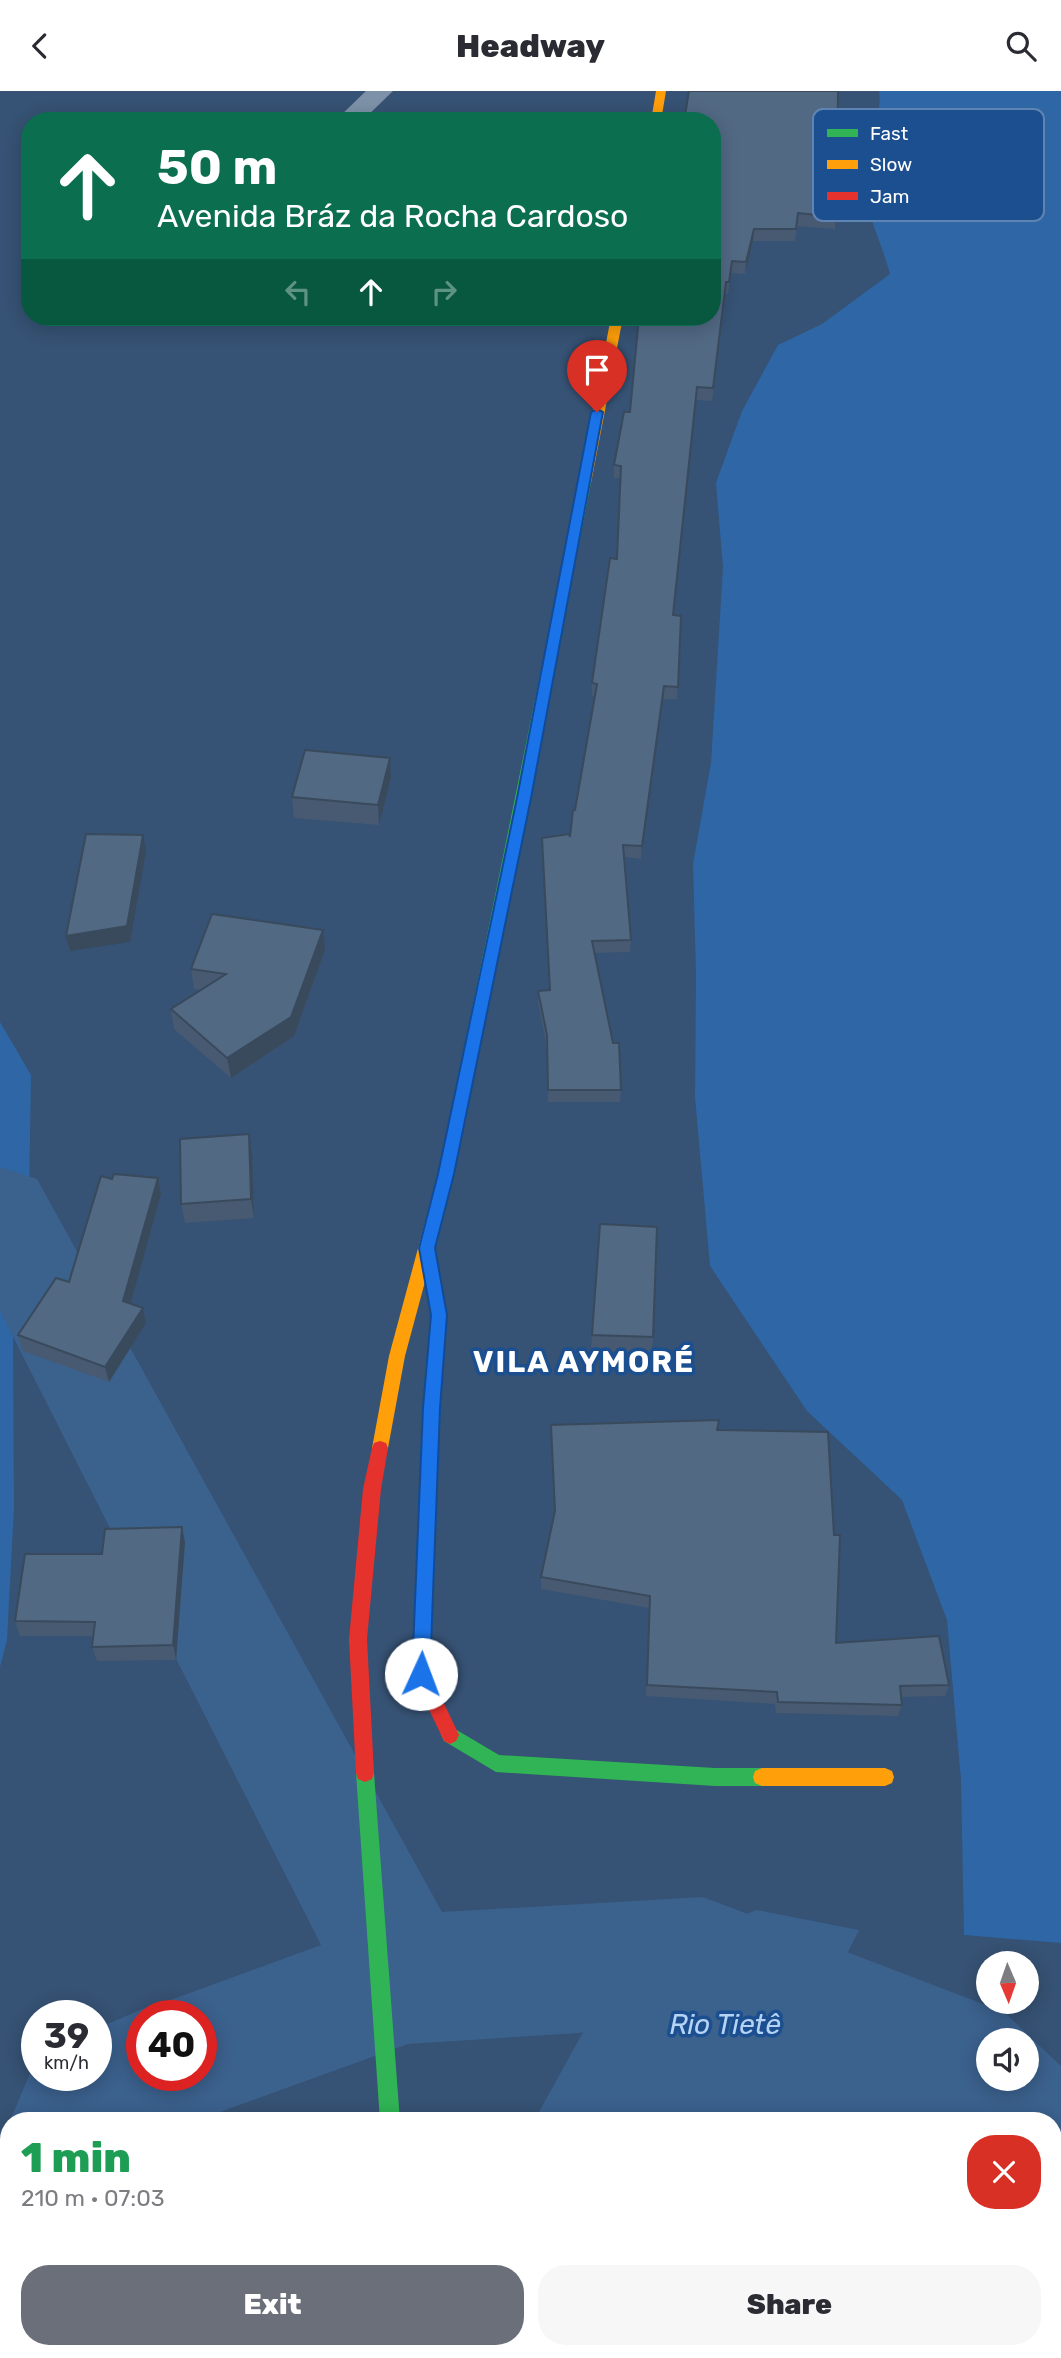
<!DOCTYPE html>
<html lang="en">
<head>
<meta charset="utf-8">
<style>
  :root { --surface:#fff; --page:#f7f7f7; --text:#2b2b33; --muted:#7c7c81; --accent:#6b6f79 }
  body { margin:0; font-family:Rubik,sans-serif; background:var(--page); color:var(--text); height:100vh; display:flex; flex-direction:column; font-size:26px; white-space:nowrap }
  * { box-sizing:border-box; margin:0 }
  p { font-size:23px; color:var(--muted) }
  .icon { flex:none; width:38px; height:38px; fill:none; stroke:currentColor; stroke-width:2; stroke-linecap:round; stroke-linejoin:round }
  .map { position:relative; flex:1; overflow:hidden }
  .sheet { position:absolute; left:0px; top:2021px; width:1062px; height:247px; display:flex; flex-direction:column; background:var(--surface); border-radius:28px 28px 0 0; box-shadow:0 4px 18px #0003 }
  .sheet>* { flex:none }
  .banner { position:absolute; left:21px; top:21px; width:700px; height:214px; border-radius:28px; box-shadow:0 4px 18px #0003; background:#0b6e4f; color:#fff; overflow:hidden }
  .needle { width:46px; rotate:178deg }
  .fabs { position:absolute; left:976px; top:1860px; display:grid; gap:14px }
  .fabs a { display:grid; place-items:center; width:63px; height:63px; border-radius:50%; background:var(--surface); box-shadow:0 4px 18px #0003; font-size:35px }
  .speed { position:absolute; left:21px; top:1909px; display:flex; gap:14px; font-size:35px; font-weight:700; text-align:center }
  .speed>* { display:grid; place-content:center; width:91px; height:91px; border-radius:50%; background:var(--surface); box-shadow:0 4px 18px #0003; line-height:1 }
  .speed small { font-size:18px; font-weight:400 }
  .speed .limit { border:10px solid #d22; background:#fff; color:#111 }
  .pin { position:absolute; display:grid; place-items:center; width:60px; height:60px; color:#fff; margin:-72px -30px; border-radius:50% 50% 50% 0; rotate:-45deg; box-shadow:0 0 7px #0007 }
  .pin .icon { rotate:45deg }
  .me { position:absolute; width:77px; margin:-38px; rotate:2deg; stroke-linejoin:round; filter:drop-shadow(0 0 5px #0008) }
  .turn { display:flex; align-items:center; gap:24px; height:147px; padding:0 21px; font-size:32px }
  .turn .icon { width:91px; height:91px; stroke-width:2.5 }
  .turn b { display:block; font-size:49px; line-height:60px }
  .lanes { display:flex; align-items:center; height:66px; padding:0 21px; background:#0003; justify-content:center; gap:35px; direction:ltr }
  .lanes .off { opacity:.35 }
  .round { display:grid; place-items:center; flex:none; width:74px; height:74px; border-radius:28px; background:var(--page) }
  .overview { display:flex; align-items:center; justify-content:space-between; height:119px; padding:0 21px }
  h1 { font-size:42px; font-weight:800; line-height:52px; color:#1e9e55 }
  .action { display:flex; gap:14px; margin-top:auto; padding:14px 21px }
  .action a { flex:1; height:80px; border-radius:28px; background:var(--accent); color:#fff; font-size:28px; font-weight:800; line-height:80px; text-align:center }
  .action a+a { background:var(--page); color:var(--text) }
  header { display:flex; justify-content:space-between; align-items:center; height:91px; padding:0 21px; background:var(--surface); font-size:32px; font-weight:800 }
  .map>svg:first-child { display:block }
</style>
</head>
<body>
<header><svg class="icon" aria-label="back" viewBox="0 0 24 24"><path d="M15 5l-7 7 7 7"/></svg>Headway<svg class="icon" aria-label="search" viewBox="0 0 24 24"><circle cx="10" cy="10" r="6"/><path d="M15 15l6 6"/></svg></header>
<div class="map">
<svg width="1061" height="2267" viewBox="0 0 1061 2267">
  <rect width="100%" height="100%" fill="#365274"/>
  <path fill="#2f66a5" d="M879,0H1061V1852L964,1844L961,1689L947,1529L902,1409L807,1320L710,1175L695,1006L696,885L693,773L711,672L723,476L716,392L742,320L778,254L822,233L890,183C880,145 858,108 864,68C868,44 883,24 879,0Z
    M0,931L31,984L29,1109L13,1248L14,1417L7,1549L0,1576Z"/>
  <path fill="#3b618d" d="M757,1819L859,1839L820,1917L883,1987L937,2030H534L582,1943L649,1858Z
    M1054,2107L1061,2109V2267H721L714,2259H1054Z
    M217,2259H451L429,2267H209Z"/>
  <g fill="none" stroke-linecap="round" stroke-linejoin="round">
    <path fill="#3b618d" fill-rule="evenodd" d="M0,1076L37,1088L442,1821L703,1806L1004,1921L1061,1975V2081L1054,2084V2030H925L911,2016L703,1934L408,1953L201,2028L194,2026L193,2030H10L30,1982L37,1978V1984H96L98,1937L145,1917L152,1920L154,1915L321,1854L0,1220ZM142,1925H201V1984H142ZM989,1950H1027V1988H989Z
      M9,2036V2189L0,2193V2040Z"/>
    <path fill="#7d92a8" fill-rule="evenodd" d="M366,0H393L362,30H335Z"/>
    <path fill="#30b455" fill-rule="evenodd" d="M585,388L591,392L465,1031L457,1037L449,1031L579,392Z
      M450,1635L499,1664L715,1677H762L769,1680L771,1686L769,1692L762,1695H715L496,1681L444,1650L441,1644L444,1638Z
      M365,1673L372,1676L374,1682L400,2030H380L356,1682L358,1676Z
      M396,2259H418L419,2267H397Z"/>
    <path fill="#ff9f0a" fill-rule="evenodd" d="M656,0H666L661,30H651Z
      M611,226H623L591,392L585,396L579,392Z
      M457,1025L465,1031L454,1083L405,1265L388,1357L386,1362L380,1364L374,1362L372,1357L389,1265L438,1083L449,1031Z
      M762,1677H885L892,1680L894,1686L892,1692L885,1695H762L755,1692L753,1686L755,1680Z"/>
    <path fill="#e5322d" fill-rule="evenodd" d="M428,1160L434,1161L436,1166L447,1224L439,1317L430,1583L459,1644L456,1650L450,1653L444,1650L412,1583L423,1317L431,1224L420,1166L422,1161Z
      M380,1350L386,1352L388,1357L381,1398L367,1548L374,1682L372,1688L365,1691L358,1688L356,1682L349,1548L363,1398L372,1357L374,1352Z"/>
  </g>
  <path fill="#475a72" d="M712,30L836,126L835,138L797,135L795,150H753L745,183L731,182L728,203H725L712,310L696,309L673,524L681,525L677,608H663L641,768L624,766L631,849L630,861L594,862L621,999L620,1011H548L547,956L538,912V900L550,899L542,747L570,746L595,605H592V592L617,468L621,387H614V374Z
    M390,667L391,687L379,734L294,727L292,706Z
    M325,859L294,945L231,987L174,938L171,918L201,899L194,898L191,878Z
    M249,1043L252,1062L254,1127L185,1132L181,1113Z
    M158,1087L161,1103L130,1213L143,1217L146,1232L109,1291L23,1260L18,1244L69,1191L112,1088Z
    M592,1244L653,1246L652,1262L591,1259Z
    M551,1334L718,1339L836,1552L949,1594L945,1605L901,1606L902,1614L898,1625L776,1622L775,1613L646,1605L649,1517L541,1498V1486L555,1423Z
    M182,1436L185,1451L176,1569L97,1570L92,1556L93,1545H20L15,1530L102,1463Z"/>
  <path fill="#394a5c" d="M754,138L753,150L745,183L746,171Z
    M664,595L663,608L641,768L642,755Z
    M390,667L391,687L379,734L378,714Z
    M143,744L146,760L130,851L70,860L66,845Z
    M323,839L325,859L294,945L231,987L227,967Z
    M249,1043L252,1062L254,1127L251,1108Z
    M158,1087L161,1103L127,1225L123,1210Z
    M143,1217L146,1232L109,1291L105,1276Z
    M182,1436L185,1451L176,1569L173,1554Z"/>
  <path fill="#526984" stroke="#394a5c" stroke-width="2" d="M689,0H838L836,126L798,122L796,138H754L746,171L732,170L729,191H726L713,297L697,296L673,524L681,525L678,596L664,595L642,755L623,754L631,849L592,850L613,952H619L621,999H548L547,944L538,900L550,899L542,747L569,743L570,746L573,719H575L597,593L592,592L610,467L617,468L621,375L614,374L624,321H630L639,226H712V30H684Z
    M305,659L390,667L378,714L292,706Z
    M86,743L143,744L127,835L66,845Z
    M212,823L323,839L291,926L227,967L171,918L226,883L191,878Z
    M249,1043L251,1108L181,1113L180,1048Z
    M114,1083L158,1087L123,1210L143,1217L105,1276L18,1244L56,1187L69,1191L101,1085L112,1088Z
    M600,1133L657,1136L653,1246L592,1244Z
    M719,1329L717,1339L828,1341L834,1444H840L836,1552L939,1545L949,1594L900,1595L902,1614L778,1611L777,1601L647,1594L650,1505L541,1486L555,1420L551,1334Z
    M182,1436L173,1554L92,1556L95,1531L15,1530L25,1463H102L105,1438Z"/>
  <path fill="#1a73e8" stroke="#114b97" stroke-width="2" d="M597,318L603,321L531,707L454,1083L435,1157L447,1224L440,1317L430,1583L427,1589L421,1591L414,1589L412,1583L423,1317L431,1224L419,1157L438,1083L517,707L591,321Z"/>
  <g text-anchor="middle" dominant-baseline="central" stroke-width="7" stroke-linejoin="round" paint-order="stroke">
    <g font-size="28" font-style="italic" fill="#b5d3f5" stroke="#1b4f8f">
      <text x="725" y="1933">Rio Tietê</text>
    </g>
    <g font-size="30" font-weight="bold" letter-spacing="2" fill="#fff" stroke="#1b4f8f">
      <text x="584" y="1271">VILA AYMORÉ</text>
    </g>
  </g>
  <rect x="813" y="18" width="231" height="112" rx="10" fill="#1b4f8f" stroke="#5f84b1" stroke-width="2"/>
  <rect x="827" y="38" width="31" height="8" fill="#30b455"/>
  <rect x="827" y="69" width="31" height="9" fill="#ff9f0a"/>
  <rect x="827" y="101" width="31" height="8" fill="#e5322d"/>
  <g font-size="19" fill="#fff">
    <text x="870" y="49">Fast</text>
    <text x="870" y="80">Slow</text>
    <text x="870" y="112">Jam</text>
  </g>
</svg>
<div class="fabs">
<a><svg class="needle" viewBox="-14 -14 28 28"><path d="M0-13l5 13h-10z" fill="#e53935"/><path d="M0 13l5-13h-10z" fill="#7c7c81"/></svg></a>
<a><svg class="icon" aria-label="sound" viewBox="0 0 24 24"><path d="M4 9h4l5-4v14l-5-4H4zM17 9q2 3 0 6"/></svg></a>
</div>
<div class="speed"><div>39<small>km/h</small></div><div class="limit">40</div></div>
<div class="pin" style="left:597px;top:321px;background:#d93025"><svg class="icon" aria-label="arrive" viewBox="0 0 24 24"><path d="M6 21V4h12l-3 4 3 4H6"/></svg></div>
<svg class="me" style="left:421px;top:1583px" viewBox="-20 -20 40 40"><circle r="19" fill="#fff"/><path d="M0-13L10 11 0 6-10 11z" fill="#1a73e8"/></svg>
<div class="banner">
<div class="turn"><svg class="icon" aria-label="ahead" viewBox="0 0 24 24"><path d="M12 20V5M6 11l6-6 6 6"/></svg><div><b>50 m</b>Avenida Bráz da Rocha Cardoso</div></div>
<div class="lanes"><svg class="icon off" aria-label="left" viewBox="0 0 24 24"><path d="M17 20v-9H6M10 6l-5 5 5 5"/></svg><svg class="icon" aria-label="ahead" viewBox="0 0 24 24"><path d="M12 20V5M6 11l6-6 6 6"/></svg><svg class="icon off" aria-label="right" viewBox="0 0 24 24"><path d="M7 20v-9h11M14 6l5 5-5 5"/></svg></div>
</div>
<section class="sheet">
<div class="overview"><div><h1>1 min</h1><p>210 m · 07:03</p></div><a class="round" style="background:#d93025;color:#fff"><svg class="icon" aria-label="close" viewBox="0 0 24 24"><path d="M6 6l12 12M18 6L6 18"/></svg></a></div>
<div class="action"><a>Exit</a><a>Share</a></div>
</section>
</div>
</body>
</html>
